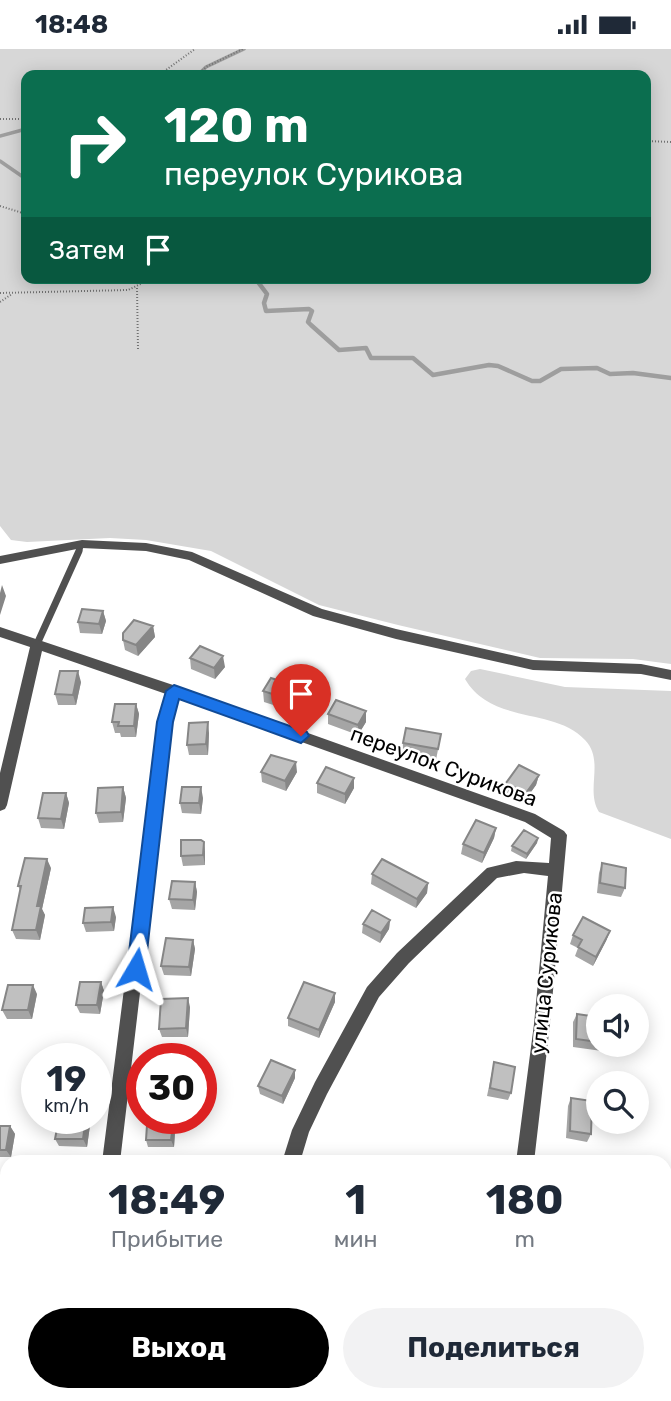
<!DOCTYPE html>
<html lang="ru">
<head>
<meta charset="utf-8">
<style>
  :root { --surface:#fff; --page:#f2f2f3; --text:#1f2937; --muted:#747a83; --accent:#000 }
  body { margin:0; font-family:Rubik,sans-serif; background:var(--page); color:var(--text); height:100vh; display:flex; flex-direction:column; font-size:26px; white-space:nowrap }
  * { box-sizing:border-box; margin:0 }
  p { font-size:23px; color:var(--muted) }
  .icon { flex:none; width:38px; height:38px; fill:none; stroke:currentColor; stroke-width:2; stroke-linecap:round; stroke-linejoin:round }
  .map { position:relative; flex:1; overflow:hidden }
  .drawer { position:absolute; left:0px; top:1106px; width:672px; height:247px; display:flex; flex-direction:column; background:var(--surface); border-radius:21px 21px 0 0; box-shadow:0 4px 18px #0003 }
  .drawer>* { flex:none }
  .banner { position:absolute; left:21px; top:21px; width:630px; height:214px; border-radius:14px; box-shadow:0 4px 18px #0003; background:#0b6e4f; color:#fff; overflow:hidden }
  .tools { position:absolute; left:586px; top:945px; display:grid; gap:14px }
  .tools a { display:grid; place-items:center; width:63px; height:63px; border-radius:50%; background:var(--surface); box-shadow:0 4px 18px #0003; font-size:35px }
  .speed { position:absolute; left:21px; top:994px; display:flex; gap:14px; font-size:35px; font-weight:700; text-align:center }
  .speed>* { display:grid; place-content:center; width:91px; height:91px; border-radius:50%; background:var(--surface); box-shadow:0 4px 18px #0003; line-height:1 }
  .speed small { font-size:18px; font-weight:400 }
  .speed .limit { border:10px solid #d22; background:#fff; color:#111 }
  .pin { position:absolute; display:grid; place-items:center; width:60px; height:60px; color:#fff; margin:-72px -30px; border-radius:50% 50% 50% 0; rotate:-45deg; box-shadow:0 0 7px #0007 }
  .pin .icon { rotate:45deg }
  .me { position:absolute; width:77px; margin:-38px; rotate:7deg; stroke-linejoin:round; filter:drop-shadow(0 0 5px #0008) }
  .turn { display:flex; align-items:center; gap:24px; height:147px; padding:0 28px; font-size:32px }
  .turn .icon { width:91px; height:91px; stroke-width:2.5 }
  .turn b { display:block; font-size:49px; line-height:60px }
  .then { display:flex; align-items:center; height:66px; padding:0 28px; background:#0003; gap:14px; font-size:26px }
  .eta { display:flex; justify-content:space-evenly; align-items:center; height:119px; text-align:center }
  .eta b { font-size:42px; font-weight:700; line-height:49px }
  .action { display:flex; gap:14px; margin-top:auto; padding:14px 28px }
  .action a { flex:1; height:80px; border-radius:42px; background:var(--accent); color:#fff; font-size:28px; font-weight:700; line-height:80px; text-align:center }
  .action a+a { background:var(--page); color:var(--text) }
  .status { display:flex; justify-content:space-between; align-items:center; height:49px; padding:0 35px; background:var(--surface); direction:ltr }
  .status svg { height:19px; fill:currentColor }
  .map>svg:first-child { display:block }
</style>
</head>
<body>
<div class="status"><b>18:48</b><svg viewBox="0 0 49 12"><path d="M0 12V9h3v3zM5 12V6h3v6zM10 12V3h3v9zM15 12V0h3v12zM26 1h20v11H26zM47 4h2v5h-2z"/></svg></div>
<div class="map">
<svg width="671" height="1352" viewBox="0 0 671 1352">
  <rect width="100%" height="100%" fill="#fff"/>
  <path fill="#d7d7d7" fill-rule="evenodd" d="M0,0H671V615L633,610L540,609L398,576L319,556L211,502L146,491L110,489L27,493L11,491L0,477ZM26,26H646V229H26Z
    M480,620L565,638L671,642V790L599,763C585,741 605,712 585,691C555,658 492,676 465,630L471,622Z"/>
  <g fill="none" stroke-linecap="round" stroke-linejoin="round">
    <path stroke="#9e9e9e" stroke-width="3.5" d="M198,26L206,18L244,0
      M0,87L26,80
      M0,112L26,130"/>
    <path stroke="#9e9e9e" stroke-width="4.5" d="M255,229L267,245L264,254L266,262L309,260L312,262L308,273L311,276L339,301L366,299L371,309H413L433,326L489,316L498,317L532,332H540L561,320L597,319L610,325L633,324L671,329"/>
    <path stroke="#727272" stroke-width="2" stroke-dasharray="1 2" stroke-linecap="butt" d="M159,26L195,0
      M198,26L206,18L243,0
      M0,70H26
      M646,92L671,93
      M0,157L26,165
      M137,239L138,300
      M0,244L128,241L153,229
      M0,253L12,245"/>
    <path stroke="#505050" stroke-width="5" d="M79,503L82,495"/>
    <path stroke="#505050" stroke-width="7" d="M37,595L79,502"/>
    <path fill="#505050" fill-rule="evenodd" d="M82,491L146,494L192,503L322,560L396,580L533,611L641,615L671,621V631L641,625L533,621L396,590L313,567L189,511L146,502L82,499L0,515V507Z
      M0,578L179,638L535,765L564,782L567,786L550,975L534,1113H516L534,975L548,827L524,824L497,829L409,914L379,948L327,1045L309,1083L300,1113H282L292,1081L315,1033L367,938L397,904L487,819L516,812L549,814L551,789L525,773L179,649L172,673L120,1113H102L158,673L166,645L42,602L7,756L5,760L0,762V724L30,598L0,588Z
      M71,1346H91V1352H71Z
      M274,1346H294V1352H274Z
      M486,1346H506L505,1352H485Z"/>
  </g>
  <path fill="#a5a5a5" d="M103,562L106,572L102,585L80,584L78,573Z
    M153,577L155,588L138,607L125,601L123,591Z
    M190,609L225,618L215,630L191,620Z
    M81,633L76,656H58L55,645Z
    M263,642L300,649L292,662L264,653Z
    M136,655L139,665L136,688H121L120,684H115L112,673Z
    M366,662V673L358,686L328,675V665Z
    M209,684L208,706H189L187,696Z
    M441,685L436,711L402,704L403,694Z
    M261,723H297L286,742L262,733Z
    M539,726L536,736L523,754L504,744L506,734Z
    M354,729V739L345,755L317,744V734Z
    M123,738L126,749L123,773L99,774L96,764Z
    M66,744L69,754L64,780L41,779L38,769Z
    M203,749L201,765L182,764L180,754Z
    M496,779L494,789L482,814L461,805L463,795Z
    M538,789L537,794L526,810L511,802L512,797Z
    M204,793L205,803V816L183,817L181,807Z
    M602,814L625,839L621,848L597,844L599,824Z
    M51,819L42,860L45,866L40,891L16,890L12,881L20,841L18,837Z
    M372,825L428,834L427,844L416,859L371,835Z
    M195,833L197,843L195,861L172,860L169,850Z
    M116,868L114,882L86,883L83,874Z
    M390,871L389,880L380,894L362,884L363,875Z
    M610,882L606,892L593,917L575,907L578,899L570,895L573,886Z
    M193,891L195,900L191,927L164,926L161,917Z
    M101,933L104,942L100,965L80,964L76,956Z
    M335,944V953L319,989L288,977V969Z
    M37,945L32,970H7L2,961Z
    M190,958L188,988H162L159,980Z
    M577,965L598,968V996H605L602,1002L573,998V973Z
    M494,1013L511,1044L508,1051L487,1047Z
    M295,1029L283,1055L260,1045L258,1037Z
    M571,1049L591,1085L587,1093L566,1089L568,1057Z
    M91,1069L87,1098L59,1097L55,1090Z
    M0,1077H10L15,1085L11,1108H0Z
    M175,1083L174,1098H148L146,1091Z
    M454,1346H476L474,1349Z"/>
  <path fill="#868686" d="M2,536L6,547L0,566V544Z
    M103,562L106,572L102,585L99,575Z
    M153,577L155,588L138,607L136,596Z
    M223,607L225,618L215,630L214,619Z
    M78,622L81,633L76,656L73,646Z
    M299,638L300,649L292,662L291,651Z
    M136,655L139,665L136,688L134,677Z
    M366,662V673L358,686V676Z
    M208,673L209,684L208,706L206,695Z
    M296,713L297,723L286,742L285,732Z
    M539,726L536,736L523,754L526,744Z
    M354,729V739L345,755V745Z
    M123,738L126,749L123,773L121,763Z
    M201,738L203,749L201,765L199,754Z
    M66,744L69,754L64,780L61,770Z
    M496,779L494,789L482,814L484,804Z
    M538,789L537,794L526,810L527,805Z
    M204,793L205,803V816L203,806Z
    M47,810L51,819L42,860L45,866L40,891L36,881L37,857Z
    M195,833L197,843L195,861L193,851Z
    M428,834L427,844L416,859L417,850Z
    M113,858L116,868L114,882L111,873Z
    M390,871L389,880L380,894L381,884Z
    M610,882L606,892L593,917L596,908Z
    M193,891L195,900L191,927L189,918Z
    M101,933L104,942L100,965L97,956Z
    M33,936L37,945L32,970L28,961Z
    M335,944V953L319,989V981Z
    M188,949L190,958L188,988L186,979Z
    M295,1021V1029L283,1055L282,1047Z
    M86,1069H91L87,1098L83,1090Z
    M173,1075L175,1083L174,1098L171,1091Z
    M10,1077L15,1085L11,1108L6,1101Z
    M0,1132L5,1139L0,1171Z
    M39,1346H45L44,1352H39Z"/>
  <path fill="#c0c0c0" stroke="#868686" stroke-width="2" d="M82,560L103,562L99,575L78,573Z
    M134,571L153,577L136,596L123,591V584Z
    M200,597L223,607L214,619L190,609Z
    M60,622H78L73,646L55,645Z
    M271,629L299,638L291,651L263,642Z
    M336,651L366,662L358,676L328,665Z
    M115,655H136L134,677H118L119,673H112Z
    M208,673L206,695L187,696L189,674Z
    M406,679L441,685L438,700L403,694Z
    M271,706L296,713L285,732L261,723Z
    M519,716L539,726L526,744L506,734Z
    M326,718L354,729L345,745L317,734Z
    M123,738L121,763L96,764L98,739Z
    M182,738H201L199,754H180Z
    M43,744H66L61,770L38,769Z
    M476,771L496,779L484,804L463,795Z
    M524,781L538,789L527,805L512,797Z
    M181,791H201L204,793L203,806L181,807Z
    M25,809L47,810L37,857H41L36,881H12L21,837H18Z
    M382,810L428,834L417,850L372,825Z
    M602,814L626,819L625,839L600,834Z
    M172,832L195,833L193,851L169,850Z
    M113,858L111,873L83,874L85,859Z
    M372,861L390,871L381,884L363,875Z
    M583,868L610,882L596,908L578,898L582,891L573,886Z
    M166,889L193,891L189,918L161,917Z
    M80,933H101L97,956H76Z
    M304,933L335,944L319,981L288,969Z
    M8,936H33L28,961H2Z
    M188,949L186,979L159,980L161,950Z
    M577,965L598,968V993L576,990Z
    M271,1011L295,1021L282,1047L258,1037Z
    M494,1013L515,1018L511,1044L490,1039Z
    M571,1049L592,1052L591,1085L570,1082Z
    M59,1069H86L83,1090H55Z
    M173,1075L171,1091H146L147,1076Z
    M0,1077H10L6,1101H0Z
    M486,1108L505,1113H486Z
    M17,1346H39V1352H16Z"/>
  <path fill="#1a73e8" stroke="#114b97" stroke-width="2" d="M174,636L307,683L309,687L301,694L179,650L173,673L145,920L143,926L136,929L130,926L127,920L157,673L166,642Z"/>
  <g text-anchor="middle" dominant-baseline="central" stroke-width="5" stroke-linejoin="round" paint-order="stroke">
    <g font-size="21" fill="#000" stroke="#fff">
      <text transform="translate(444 717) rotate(20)">переулок Сурикова</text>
      <text transform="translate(546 924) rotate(-84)">улица Сурикова</text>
    </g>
  </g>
</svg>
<div class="tools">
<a><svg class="icon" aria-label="sound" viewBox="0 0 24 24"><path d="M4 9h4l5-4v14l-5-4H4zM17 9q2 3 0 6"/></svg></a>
<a><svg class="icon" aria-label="search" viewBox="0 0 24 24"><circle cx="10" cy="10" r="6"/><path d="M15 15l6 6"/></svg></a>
</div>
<div class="speed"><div>19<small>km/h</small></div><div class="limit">30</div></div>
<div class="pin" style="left:301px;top:687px;background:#d93025"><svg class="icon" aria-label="arrive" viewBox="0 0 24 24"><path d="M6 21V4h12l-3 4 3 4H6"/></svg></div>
<svg class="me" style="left:136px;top:920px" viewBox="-20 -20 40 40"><path d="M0-17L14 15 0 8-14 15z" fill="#1a73e8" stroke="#fff" stroke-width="4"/></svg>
<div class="banner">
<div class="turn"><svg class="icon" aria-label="right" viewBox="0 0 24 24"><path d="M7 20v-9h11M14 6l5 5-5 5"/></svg><div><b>120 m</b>переулок Сурикова</div></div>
<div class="then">Затем<svg class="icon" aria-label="arrive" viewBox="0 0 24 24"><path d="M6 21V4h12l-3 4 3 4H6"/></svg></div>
</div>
<section class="drawer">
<div class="eta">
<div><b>18:49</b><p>Прибытие</p></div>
<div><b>1</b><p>мин</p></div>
<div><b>180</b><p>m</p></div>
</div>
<div class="action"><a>Выход</a><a>Поделиться</a></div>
</section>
</div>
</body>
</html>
